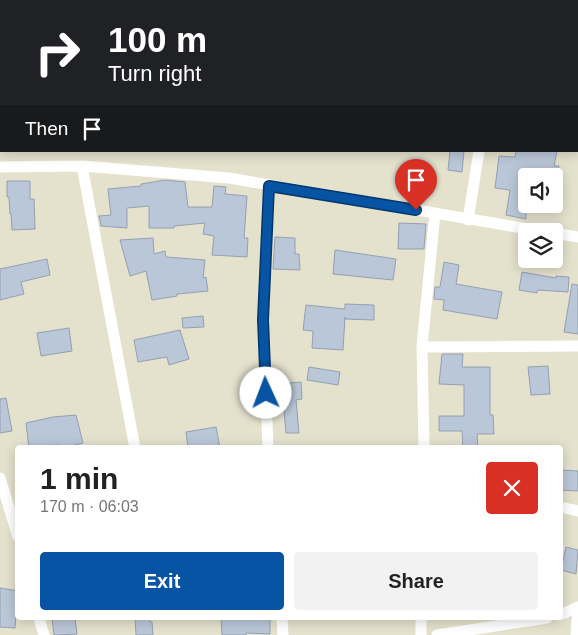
<!DOCTYPE html>
<html lang="en">
<head>
<meta charset="utf-8">
<style>
  :root { --surface:#fff; --page:#f2f2f2; --text:#222; --muted:#767676; --accent:#0654a3 }
  body { margin:0; font-family:Helvetica,sans-serif; background:var(--page); color:var(--text); height:100vh; display:flex; flex-direction:column; font-size:19px; white-space:nowrap }
  * { box-sizing:border-box; margin:0 }
  p { font-size:16px; color:var(--muted) }
  .icon { flex:none; width:28px; height:28px; fill:none; stroke:currentColor; stroke-width:2; stroke-linecap:round; stroke-linejoin:round }
  .map { position:relative; flex:1; overflow:hidden }
  .drawer { position:absolute; left:15px; top:445px; width:548px; height:175px; display:flex; flex-direction:column; background:var(--surface); border-radius:5px; box-shadow:0 2px 12px #0003 }
  .drawer>* { flex:none }
  .guide { position:absolute; left:0px; top:0px; width:579px; height:152px; box-shadow:0 2px 12px #0003; background:#202124; color:#fff; overflow:hidden }
  .fabs { position:absolute; left:518px; top:168px; display:grid; gap:10px }
  .fabs a { display:grid; place-items:center; width:45px; height:45px; border-radius:5px; background:var(--surface); box-shadow:0 2px 12px #0003; font-size:25px }
  .pin { position:absolute; display:grid; place-items:center; width:42px; height:42px; color:#fff; margin:-51px -21px; border-radius:50% 50% 50% 0; rotate:-45deg; box-shadow:0 0 5px #0007 }
  .pin .icon { rotate:45deg }
  .me { position:absolute; width:55px; margin:-28px; rotate:358deg; stroke-linejoin:round; filter:drop-shadow(0 0 4px #0008) }
  .turn { display:flex; align-items:center; gap:18px; height:105px; padding:0 25px; font-size:22px }
  .turn .icon { width:65px; height:65px; stroke-width:2.5 }
  .turn b { display:block; font-size:35px; line-height:42px }
  .then { display:flex; align-items:center; height:48px; padding:0 25px; background:#0003; gap:10px; font-size:19px }
  .round { display:grid; place-items:center; flex:none; width:52px; height:52px; border-radius:5px; background:var(--page) }
  .headline { display:flex; align-items:center; justify-content:space-between; height:85px; padding:0 25px }
  h1 { font-size:30px; font-weight:600; line-height:38px }
  .cta { display:flex; gap:10px; margin-top:auto; padding:10px 25px }
  .cta a { flex:1; height:58px; border-radius:5px; background:var(--accent); color:#fff; font-size:20px; font-weight:600; line-height:58px; text-align:center }
  .cta a+a { background:var(--page); color:var(--text) }
  .map>svg:first-child { display:block }
</style>
</head>
<body>
<div class="map">
<svg width="578" height="635" viewBox="0 0 578 635">
  <rect width="100%" height="100%" fill="#e4e2cd"/>
  <path fill="#bac7d8" stroke="#94a0b1" d="M450,151H464L462,172L448,170Z
    M516,151H557L554,166H559L558,176H526V219L506,215L510,190L495,188L499,156L515,157Z
    M165,180L185,182L188,207H212L214,186L226,187L225,194L247,196L244,238H248L247,257L212,255L214,236L203,234L205,223L174,226V228H149V206L127,208V228L101,226L99,216L111,215L108,189L141,186V184Z
    M7,181H30V199H34L35,229L12,230L11,214H10L9,197H7Z
    M399,223L426,224L424,249H398Z
    M275,237L295,238V254H299L300,270L273,269Z
    M153,238L154,254L165,251L166,257L205,260L203,278L206,277L208,291L177,294V296L152,300L146,271L130,276L120,240Z
    M335,250L396,259L393,280L333,274Z
    M47,259L50,275L21,282L24,294L0,300V269Z
    M444,262L459,265L456,284L502,292L497,319L443,310L444,300L434,299L435,287H440Z
    M522,272L556,278V276L569,277L568,292L538,290L537,293L519,290Z
    M572,284L578,285V334L564,332Z
    M345,304L374,305V320L345,319V317L343,350L312,348L313,331L303,330L306,305L345,309Z
    M203,316L204,327L183,328L182,318Z
    M69,328L72,351L41,356L37,333Z
    M180,330L189,359L169,365L167,357L138,362L134,340Z
    M442,354H463L462,367H490V415H493L494,434H477L478,448H463L462,431H439V416H464V385L439,384Z
    M548,366L550,394L531,395L528,367Z
    M309,367L340,372L338,385L307,380Z
    M301,382L302,399L296,400L299,433H286L283,400L280,401L278,384Z
    M6,398L12,431L0,433V399Z
    M76,415L83,443L63,448H58V445L29,448L26,423L53,417Z
    M216,427L220,448H188L186,432Z
    M560,470L578,471V491L560,490Z
    M566,547L578,550L576,574L561,570Z
    M0,588L18,591L15,628L0,627Z
    M52,618H75L77,634L54,635Z
    M135,618H148L150,622H152L153,635H136Z
    M221,618H270V634L246,633V635H222Z"/>
  <g fill="none" stroke-linecap="round" stroke-linejoin="round">
    <path stroke="#fff" stroke-width="11" d="M43,0V1
      M0,38H1
      M578,106V107
      M82,166L135,448
      M0,167L82,166L229,178L540,231
      M468,220L479,151
      M554,233L578,237
      M422,347L578,346
      M268,448L263,320L269,186
      M424,448L422,347L435,213
      M0,478L18,537
      M560,507L578,511
      M560,615L578,607
      M39,618L44,635
      M282,618L283,635
      M421,635V618
      M437,635L547,618
      M576,635L578,609"/>
  </g>
  <g fill="none" stroke-linecap="round" stroke-linejoin="round">
    <defs>
      <path id="route" d="M266,393L263,320L269,186L416,210"/>
    </defs>
    <use href="#route" stroke="#04376a" stroke-width="12"/>
    <use href="#route" stroke="#0654a3" stroke-width="9"/>
  </g>
</svg>
<div class="fabs">
<a><svg class="icon" aria-label="sound" viewBox="0 0 24 24"><path d="M4 9h4l5-4v14l-5-4H4zM17 9q2 3 0 6"/></svg></a>
<a><svg class="icon" aria-label="layers" viewBox="0 0 24 24"><path d="M12 4l9 5-9 5-9-5zM3 14l9 5 9-5"/></svg></a>
</div>
<div class="pin" style="left:416px;top:210px;background:#d93025"><svg class="icon" aria-label="arrive" viewBox="0 0 24 24"><path d="M6 21V4h12l-3 4 3 4H6"/></svg></div>
<svg class="me" style="left:266px;top:393px" viewBox="-20 -20 40 40"><circle r="19" fill="#fff"/><path d="M0-13L10 11 0 6-10 11z" fill="#0654a3"/></svg>
<div class="guide">
<div class="turn"><svg class="icon" aria-label="right" viewBox="0 0 24 24"><path d="M7 20v-9h11M14 6l5 5-5 5"/></svg><div><b>100 m</b>Turn right</div></div>
<div class="then">Then<svg class="icon" aria-label="arrive" viewBox="0 0 24 24"><path d="M6 21V4h12l-3 4 3 4H6"/></svg></div>
</div>
<section class="drawer">
<div class="headline"><div><h1>1 min</h1><p>170 m · 06:03</p></div><a class="round" style="background:#d93025;color:#fff"><svg class="icon" aria-label="close" viewBox="0 0 24 24"><path d="M6 6l12 12M18 6L6 18"/></svg></a></div>
<div class="cta"><a>Exit</a><a>Share</a></div>
</section>
</div>
</body>
</html>
